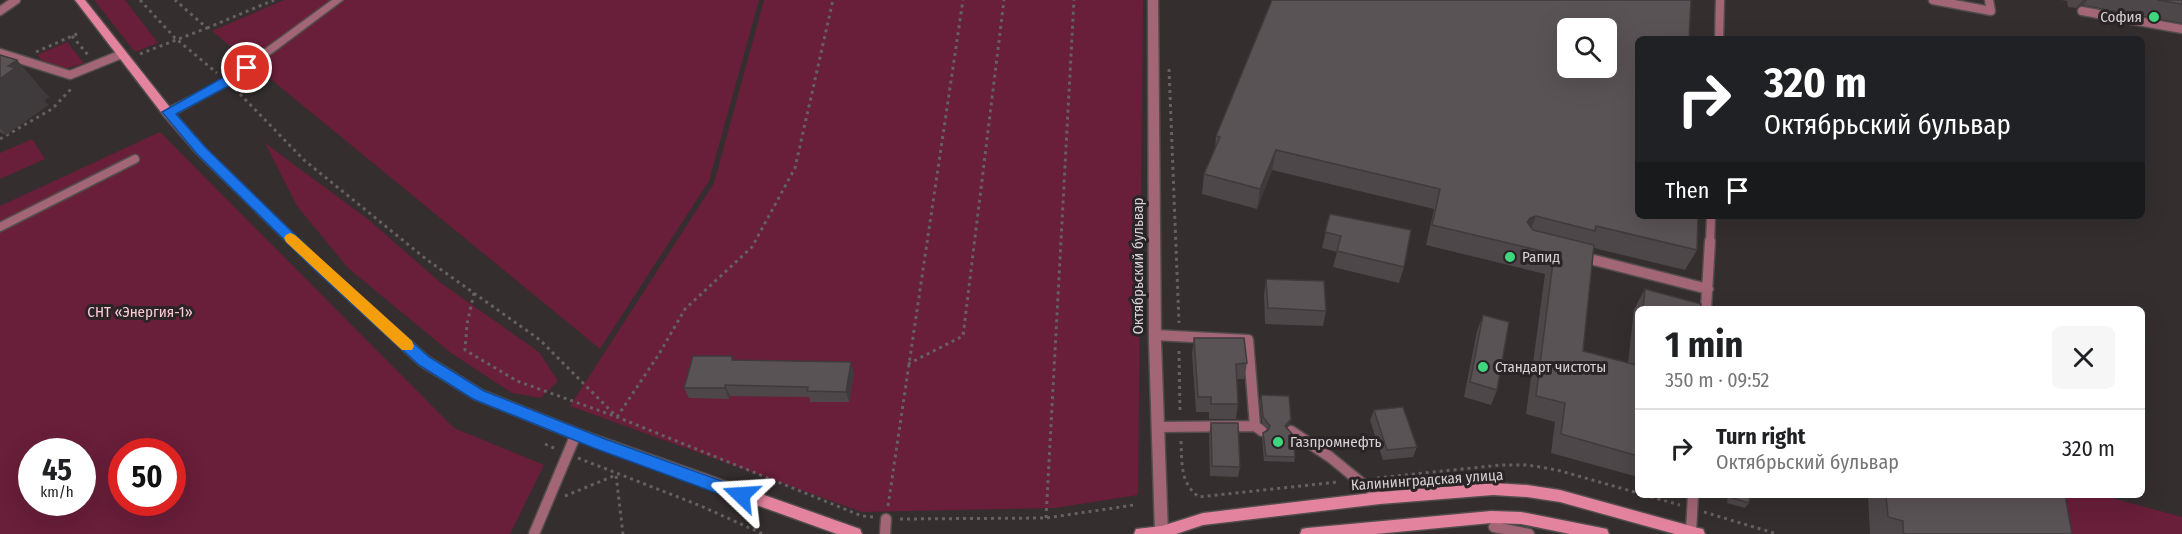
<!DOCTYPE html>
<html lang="en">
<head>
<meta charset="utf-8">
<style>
  :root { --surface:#fff; --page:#f6f6f6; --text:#202124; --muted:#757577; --line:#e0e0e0 }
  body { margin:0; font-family:"Fira Sans Condensed",sans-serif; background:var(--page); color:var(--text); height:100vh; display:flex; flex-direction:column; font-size:22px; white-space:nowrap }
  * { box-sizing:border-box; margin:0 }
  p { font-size:20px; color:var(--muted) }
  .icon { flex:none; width:33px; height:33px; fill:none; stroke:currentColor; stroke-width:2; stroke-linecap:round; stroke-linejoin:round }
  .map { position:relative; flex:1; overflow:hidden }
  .details { position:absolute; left:1635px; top:306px; width:510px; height:192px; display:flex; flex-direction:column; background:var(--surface); border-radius:9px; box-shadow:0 6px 24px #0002 }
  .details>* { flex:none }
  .guide { position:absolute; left:1635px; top:36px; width:510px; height:183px; border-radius:9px; box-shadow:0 6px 24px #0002; background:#202124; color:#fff; overflow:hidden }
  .controls { position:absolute; left:1557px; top:18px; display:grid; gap:12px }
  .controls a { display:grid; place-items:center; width:60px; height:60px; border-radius:9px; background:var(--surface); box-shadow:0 6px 24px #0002; font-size:30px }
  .speed { position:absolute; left:18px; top:438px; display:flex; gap:12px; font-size:30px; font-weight:700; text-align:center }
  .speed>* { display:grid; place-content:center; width:78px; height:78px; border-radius:50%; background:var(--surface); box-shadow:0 6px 24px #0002; line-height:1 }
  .speed small { font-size:15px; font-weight:400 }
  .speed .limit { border:9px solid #d22; background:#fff; color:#111 }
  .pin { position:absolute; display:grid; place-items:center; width:51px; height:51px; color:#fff; margin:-26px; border:3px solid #fff; border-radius:50%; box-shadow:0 2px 6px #0007 }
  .me { position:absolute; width:66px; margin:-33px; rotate:290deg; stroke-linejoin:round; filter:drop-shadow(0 0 4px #0008) }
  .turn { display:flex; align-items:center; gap:21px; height:126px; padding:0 30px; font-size:27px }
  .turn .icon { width:78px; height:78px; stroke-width:2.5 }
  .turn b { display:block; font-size:42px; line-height:51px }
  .then { display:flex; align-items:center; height:57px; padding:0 30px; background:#0003; gap:12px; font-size:22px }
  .round { display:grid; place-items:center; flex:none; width:63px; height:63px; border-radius:9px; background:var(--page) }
  .summary { display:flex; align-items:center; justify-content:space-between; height:102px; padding:0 30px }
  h1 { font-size:36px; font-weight:700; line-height:45px }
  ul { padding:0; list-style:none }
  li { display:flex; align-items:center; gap:18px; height:78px; padding:0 30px; border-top:2px solid var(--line) }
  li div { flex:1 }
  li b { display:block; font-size:22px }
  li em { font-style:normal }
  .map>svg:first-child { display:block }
</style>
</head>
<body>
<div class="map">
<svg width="2182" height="534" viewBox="0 0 2182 534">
  <rect width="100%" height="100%" fill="#342e2f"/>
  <path fill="#691e39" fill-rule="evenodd" d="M94,0H125L158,43L135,52Z
    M284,0H759L709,181L600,349L212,31Z
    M764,0H1143L1138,495L1055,508L862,512L570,406L714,183Z
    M67,42L84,63C66,71 50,71 37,55Z
    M160,132L454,428L544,465L510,534H0V206ZM32,452H82V502H32ZM122,452H172V502H122Z
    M32,139L45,159L0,179V153Z
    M265,143L369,220L441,283L539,352L558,381L541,398L512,393L451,353L348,268L297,206Z
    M2060,495H2101L2182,517V534H2067Z"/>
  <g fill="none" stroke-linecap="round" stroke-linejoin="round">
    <defs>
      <path id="service-far1" d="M1933,0L1991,11L1989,0
        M0,11L16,0
        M2082,11L2182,29
        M1719,39L1720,0
        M0,53L70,75L122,54
        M0,227L135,159
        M1710,243L1711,216"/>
      <path id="service" d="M1582,257L1708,289
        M1706,309L1710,241
        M1155,335L1248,340L1255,426L1262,431
        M1159,427L1255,426
        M1291,431L1330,457L1380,498
        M1494,527L1529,534
        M1691,532L1693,495
        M534,534L576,434
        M885,534L886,519"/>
      <path id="tertiary" d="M332,0H343L232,83L172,116H164L163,113L164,110L224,79Z
        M1148,0H1158L1161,342L1168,534H1156L1155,532L1149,342Z"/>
      <path id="secondary" d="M75,0H85L172,110L205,148L324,264L429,357L484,391L581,430L860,529L862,534H837L571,438L474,399L419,365L316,270L197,154L164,116Z
        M1493,483L1527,485L1560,490L1698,528L1703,529L1705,534H1675L1560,502L1527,497L1493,495L1380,504L1203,525L1176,534H1134L1136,529L1162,526L1203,513L1380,492Z
        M1491,511L1521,512L1602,528L1607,529L1609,534H1570L1521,524L1491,523L1376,534H1300L1302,529L1307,528Z"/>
    </defs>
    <use href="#service-far1" stroke="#514c4d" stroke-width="11"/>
    <use href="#service" stroke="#514c4d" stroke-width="13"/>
    <use href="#tertiary" stroke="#514c4d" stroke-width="3"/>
    <use href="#secondary" stroke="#514c4d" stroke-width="3"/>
    <path stroke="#656061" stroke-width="3" stroke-dasharray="3 4" stroke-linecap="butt" d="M140,0L175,38L217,73
      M207,28L274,0
      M72,36L88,55
      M36,52L79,33
      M140,54L207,28L175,0
      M1169,69L1179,323
      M235,89L304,160L426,259L540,340L616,416
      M0,139L52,109L73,87
      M474,293L467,324L465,350L517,381L617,417L862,516L873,517
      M1179,351L1180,413
      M908,364L963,336L1004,0
      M617,417L659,354L685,309L752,247L795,168L833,0
      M1181,441C1182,463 1180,483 1199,497L1338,482
      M545,444L556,449
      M578,458L701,506L763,534
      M1377,478L1500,465H1528L1557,470L1638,493
      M1644,495L1680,505
      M565,496L616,475L623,534
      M888,506L963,0
      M1704,512L1777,534
      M1046,518L1074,0
      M900,519L1046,518L1134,505"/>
    <use href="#service-far1" stroke="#a36676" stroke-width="8"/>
    <use href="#service" stroke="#a36676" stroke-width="10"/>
    <use href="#tertiary" fill="#a36676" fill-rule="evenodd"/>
    <use href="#secondary" fill="#e4839e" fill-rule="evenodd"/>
  </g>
  <path fill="#4d4749" d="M2061,0H2182V23L2083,5L2076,8L2068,7L2067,1Z
    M1638,39L1697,250L1685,270L1594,248L1583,351L1628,363L1634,309L1645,289L1700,309H1638V477L1551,453L1555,422L1526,414L1545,274L1426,245L1434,209L1272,170L1257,209L1202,194L1204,174L1215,149L1216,136Z
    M0,55L49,97L44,100L48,105L6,135L0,132Z
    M1330,214L1404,267L1399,283L1333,267L1337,252L1322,248Z
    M1266,279L1326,311L1323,326L1265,324L1264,295Z
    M1483,315L1497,390L1491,405L1464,397L1477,331Z
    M1194,338L1247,363L1244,379H1237L1238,404L1236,419H1209V412H1196L1192,354Z
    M732,356L734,360L854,373L849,402H810L809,397L730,396L729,399L689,398L684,388Z
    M1261,395L1291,419L1290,424L1287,428L1295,457L1294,462L1264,461L1262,438L1263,433L1268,430L1262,422L1260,401Z
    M1374,410L1417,447L1413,457L1383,460L1370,420Z
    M1211,423L1240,467L1238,477L1210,476L1209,434Z
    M1728,495H1750L1749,503L1745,508L1727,503Z
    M1868,495H2065L2072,534H1870Z"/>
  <path fill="#3f3a3c" d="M2083,0H2087L2083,5L2076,8Z
    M17,60L49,97L44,100L48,105L6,135L0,128V79L8,66Z
    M1276,150L1272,170L1257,209L1260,189Z
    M1536,216L1528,236L1519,242L1530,218Z
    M851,362L854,373L849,402L846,392Z
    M725,385L730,396L729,399L725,388Z
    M1291,419L1290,424L1284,431L1285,426Z"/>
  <path fill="#5a5355" stroke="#3f3a3c" stroke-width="1.5" fill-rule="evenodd" d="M1272,0H1691L1689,39H1638V216H1698L1697,250L1596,226L1595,231L1536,216L1530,218L1527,222L1533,230L1594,245L1583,351L1636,365L1638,350V456L1561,434L1565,403L1536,396L1554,254L1432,225L1440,189L1276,150L1260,189L1204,174L1220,137L1216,136ZM1568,28H1606V68H1568Z
    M2157,0H2182V4Z
    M0,55L17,60L8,66L15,68L0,79Z
    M1330,214L1411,230L1404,267L1337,251L1341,236L1325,232Z
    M1266,279L1324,281L1326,311L1268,308Z
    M1645,289L1701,304L1700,309H1643Z
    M1483,315L1509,322L1497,390L1470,382Z
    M1194,338H1244L1247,363L1236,364L1238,404H1211V397H1198Z
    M693,356H732V360L851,362L846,392L807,391L808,387L725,385V388H684Z
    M1261,395L1289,396L1291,419L1285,426L1293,435L1295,457L1266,456L1263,433L1268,430L1270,426L1263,417Z
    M1403,407L1417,447L1387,450L1374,410Z
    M1211,423H1238L1240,467L1212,466Z
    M1732,495H1750L1749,503L1732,498Z
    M1886,495H2065L2072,534H1906L1903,533V521L1888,517Z"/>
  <path fill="#1a73e8" stroke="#114b97" stroke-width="1.5" d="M247,64L251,65V70L232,84L176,114L206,148L324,263L429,357L484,391L605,439L747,490L749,495L747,500L741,502L594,448L473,399L419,365L315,270L197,154L162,112Z"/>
  <path fill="#f59e0b" d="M290,233L295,235L412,341L414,346L412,350H402L286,242L284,238L286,235Z"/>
  <g fill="#3fd77d" stroke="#2a2426" stroke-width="2">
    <circle cx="2154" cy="17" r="6"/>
    <circle cx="1510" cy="257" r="6"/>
    <circle cx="1483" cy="367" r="6"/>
    <circle cx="1278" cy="442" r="6"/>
  </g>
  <g text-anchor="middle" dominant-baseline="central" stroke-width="6" stroke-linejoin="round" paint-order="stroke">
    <g font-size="15" fill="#d6d2d3" stroke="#2a2426" text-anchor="start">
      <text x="2142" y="17" text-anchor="end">София</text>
      <text x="1522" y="257">Рапид</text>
      <text x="1495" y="367">Стандарт чистоты</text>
      <text x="1290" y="442">Газпромнефть</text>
    </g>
    <g font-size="15" fill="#d6d2d3" stroke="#2a2426">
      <text transform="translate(1138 266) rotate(-90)">Октябрьский бульвар</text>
      <text transform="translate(1427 480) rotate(-4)">Калининградская улица</text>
    </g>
    <g font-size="15" fill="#fdcad6" stroke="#2a2426">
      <text x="140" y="312">СНТ «Энергия-1»</text>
    </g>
  </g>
</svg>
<div class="controls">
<a><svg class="icon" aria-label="search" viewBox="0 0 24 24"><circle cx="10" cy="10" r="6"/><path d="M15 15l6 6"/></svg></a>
</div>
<div class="speed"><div>45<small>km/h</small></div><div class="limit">50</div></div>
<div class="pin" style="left:247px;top:68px;background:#d93025"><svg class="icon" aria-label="arrive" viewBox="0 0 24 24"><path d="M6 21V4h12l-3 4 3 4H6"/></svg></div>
<svg class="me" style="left:741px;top:495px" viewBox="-20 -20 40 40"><path d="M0-17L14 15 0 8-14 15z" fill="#1a73e8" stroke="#fff" stroke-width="4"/></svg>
<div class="guide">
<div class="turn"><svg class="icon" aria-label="right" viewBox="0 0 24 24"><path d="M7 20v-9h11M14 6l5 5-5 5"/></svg><div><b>320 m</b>Октябрьский бульвар</div></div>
<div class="then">Then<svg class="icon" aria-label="arrive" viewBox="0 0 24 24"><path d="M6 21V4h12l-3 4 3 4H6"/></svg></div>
</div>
<section class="details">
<div class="summary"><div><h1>1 min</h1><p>350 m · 09:52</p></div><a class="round"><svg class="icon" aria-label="close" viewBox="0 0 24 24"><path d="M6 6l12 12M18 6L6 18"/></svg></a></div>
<ul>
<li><svg class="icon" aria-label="right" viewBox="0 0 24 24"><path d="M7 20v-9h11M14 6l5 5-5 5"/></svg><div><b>Turn right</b><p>Октябрьский бульвар</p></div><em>320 m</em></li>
</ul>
</section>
</div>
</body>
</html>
